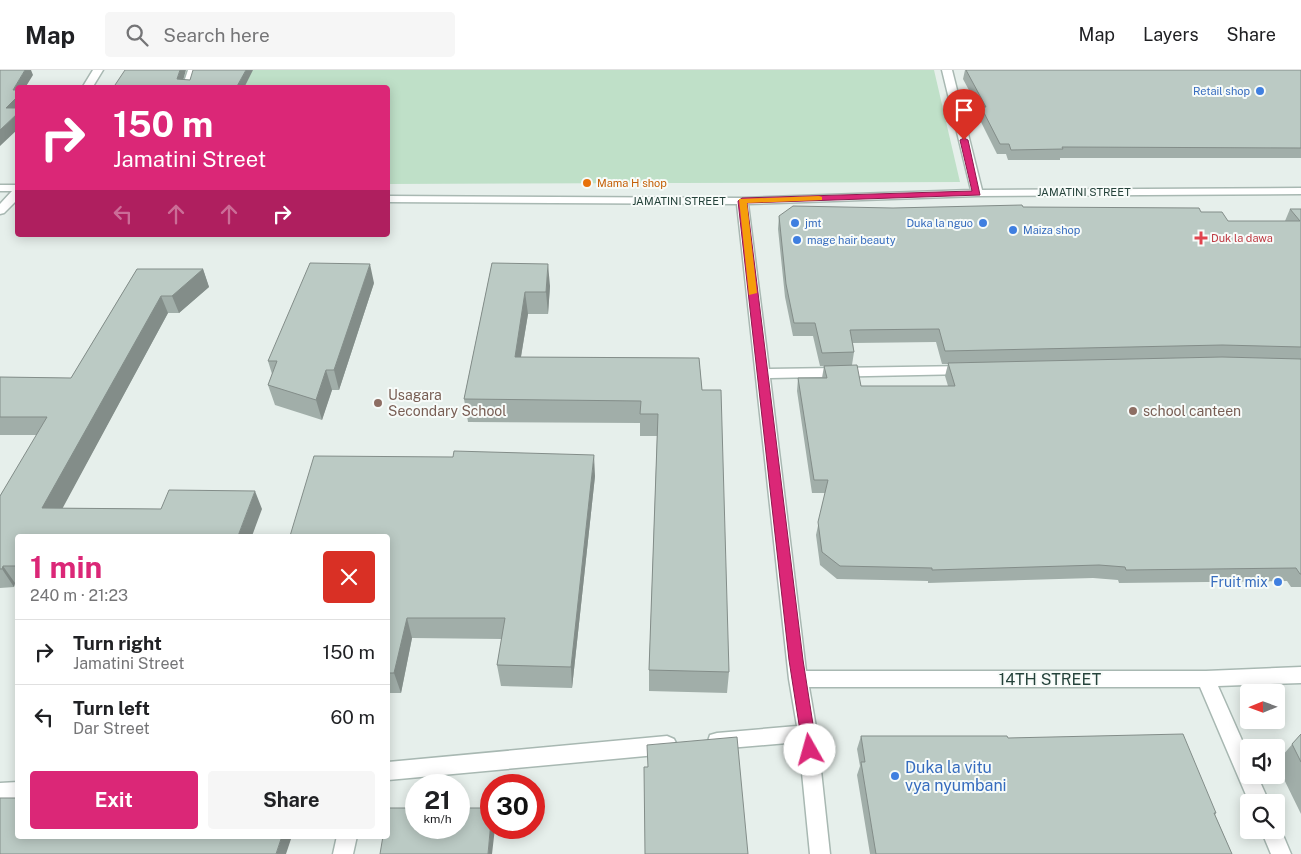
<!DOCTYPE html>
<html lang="en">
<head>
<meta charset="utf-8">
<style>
  :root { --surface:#fff; --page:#f6f6f6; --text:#202124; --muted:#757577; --line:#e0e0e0; --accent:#db2777 }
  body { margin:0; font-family:"Public Sans",sans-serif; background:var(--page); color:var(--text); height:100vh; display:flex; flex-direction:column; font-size:19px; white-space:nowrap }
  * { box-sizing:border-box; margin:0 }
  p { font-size:16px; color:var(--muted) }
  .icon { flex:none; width:28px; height:28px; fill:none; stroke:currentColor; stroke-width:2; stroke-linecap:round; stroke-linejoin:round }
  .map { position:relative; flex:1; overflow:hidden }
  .sheet { position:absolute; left:15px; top:464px; width:375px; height:305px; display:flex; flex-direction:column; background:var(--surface); border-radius:5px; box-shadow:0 2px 12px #0003 }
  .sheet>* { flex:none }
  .top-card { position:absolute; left:15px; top:15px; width:375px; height:152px; border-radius:5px; box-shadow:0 2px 12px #0003; background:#db2777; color:#fff; overflow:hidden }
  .needle { width:32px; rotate:269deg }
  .fabs { position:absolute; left:1240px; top:614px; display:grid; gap:10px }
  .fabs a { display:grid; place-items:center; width:45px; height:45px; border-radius:5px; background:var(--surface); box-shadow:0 2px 12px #0003; font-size:25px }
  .speed { position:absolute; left:405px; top:704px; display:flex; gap:10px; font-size:25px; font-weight:700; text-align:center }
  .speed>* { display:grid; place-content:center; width:65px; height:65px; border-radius:50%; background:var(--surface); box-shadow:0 2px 12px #0003; line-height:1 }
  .speed small { font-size:12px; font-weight:400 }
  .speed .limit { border:8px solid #d22; background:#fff; color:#111 }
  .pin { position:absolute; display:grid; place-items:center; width:42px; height:42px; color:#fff; margin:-51px -21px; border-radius:50% 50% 50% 0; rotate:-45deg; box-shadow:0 0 5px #0007 }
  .pin .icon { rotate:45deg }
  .me { position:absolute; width:55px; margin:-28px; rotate:353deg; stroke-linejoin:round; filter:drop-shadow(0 0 4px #0008) }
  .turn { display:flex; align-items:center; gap:18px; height:105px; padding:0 15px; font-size:22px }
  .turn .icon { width:65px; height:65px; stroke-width:2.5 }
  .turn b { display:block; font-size:35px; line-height:42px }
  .lanes { display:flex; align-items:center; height:48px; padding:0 15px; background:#0003; justify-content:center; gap:25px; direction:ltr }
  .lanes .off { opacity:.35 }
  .round { display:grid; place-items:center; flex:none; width:52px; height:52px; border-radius:5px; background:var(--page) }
  .overview { display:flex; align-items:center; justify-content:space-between; height:85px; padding:0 15px }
  h1 { font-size:30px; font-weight:700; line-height:38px; color:var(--accent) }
  .button { display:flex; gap:10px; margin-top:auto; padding:10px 15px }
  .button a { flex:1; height:58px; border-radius:5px; background:var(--accent); color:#fff; font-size:20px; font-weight:700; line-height:58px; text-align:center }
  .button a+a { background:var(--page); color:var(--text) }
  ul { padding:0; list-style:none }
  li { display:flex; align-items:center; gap:15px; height:65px; padding:0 15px; border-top:1px solid var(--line) }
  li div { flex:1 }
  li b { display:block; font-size:19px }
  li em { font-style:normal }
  header { display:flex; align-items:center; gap:30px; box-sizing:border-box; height:70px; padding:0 25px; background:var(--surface); border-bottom:1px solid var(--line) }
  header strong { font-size:24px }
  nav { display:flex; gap:28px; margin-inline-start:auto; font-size:18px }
  .search { width:350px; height:45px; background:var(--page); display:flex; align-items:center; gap:12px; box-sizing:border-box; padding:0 18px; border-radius:5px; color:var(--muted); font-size:19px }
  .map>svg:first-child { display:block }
</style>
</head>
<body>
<header>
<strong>Map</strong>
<div class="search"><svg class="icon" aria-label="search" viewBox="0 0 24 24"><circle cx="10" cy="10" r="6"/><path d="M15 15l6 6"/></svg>Search here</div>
<nav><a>Map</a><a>Layers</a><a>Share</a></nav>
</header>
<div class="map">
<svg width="1301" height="784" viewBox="0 0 1301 784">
  <rect width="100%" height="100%" fill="#e6efeb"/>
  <path fill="#bfe0c8" d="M208,0H934L960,112L388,114V18H199Z"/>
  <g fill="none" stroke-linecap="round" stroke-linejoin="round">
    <defs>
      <path id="minor" d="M93,0H103L92,18H82Z
        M188,0H198L192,18H182Z
        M942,0H952L982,120L1301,118V124L977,126L748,134L769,299L968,296L975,300L968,304L770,308L806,601H1206L1301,597V613L1218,616L1249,686V705H1257L1269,732H1249L1200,617H809L817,663L830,784H810L799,672L717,679L710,677L708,671L710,665L717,663L797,656L789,609L737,134L388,132V126L742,128L971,120Z
        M0,115H18V129L4,143L0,144V134L12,121H0Z
        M667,666L674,669L677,675L674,681L667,684L388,710V692Z
        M18,712V730L0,731V713Z
        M1276,752L1278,753L1291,784H1271L1261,760H1276Z
        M337,766H357L353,784H333Z"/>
    </defs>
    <use href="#minor" stroke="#a8b8b2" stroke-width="3"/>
    <use href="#minor" fill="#fff" fill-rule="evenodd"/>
  </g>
  <path fill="#a1aea9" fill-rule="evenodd" d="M965,0H1301V88H1060V90H1008L1006,84H997L979,48L980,41L963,9Z
    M1023,137L1201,142L1228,151H1285L1290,139H1301V517H1291L1287,511L1119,513L1118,510L1093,508L928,513V511L837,509L820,495L816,465L825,423H812L797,321L798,308H822L824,296H820L813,266H793L785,227L778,159L779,146L893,138ZM936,272L942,294H948L945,306L948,316H861L852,295L854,282L853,273Z
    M492,193L550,216L548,244H528L521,287L699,288L729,602L727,623L649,621V600L657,366H640V353L468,352L464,329Z
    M137,199H203L209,217L179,243H168L62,438L161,439H262L18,466V513H15L14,517L0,518V426L37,365H0V307L71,308Z
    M374,213L339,320H332L322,350L275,335L268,315L272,304L268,291Z
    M595,406L572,618L501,616L497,595L502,569L412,568L401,623H388V466Z
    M1301,664V744L1276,693Z
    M861,666L1008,668L1216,743L1215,745L1232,784H870L857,705L860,696L857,679Z"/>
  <path fill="#838d89" d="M25,0H31L33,5L25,18H18V41L6,38L13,20Z
    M180,0H186L181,18L177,9Z
    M246,0H253L244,18H236Z
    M18,43V59L0,76V60Z
    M370,194L374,213L339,320L334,300Z
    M548,194L550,216L548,244L546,222Z
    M203,199L209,217L179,243L172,226Z
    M525,222L528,244L517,310L515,287Z
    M161,226L168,243L53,456L42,438Z
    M326,300L332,320L322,350L316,330Z
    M594,385L595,406L572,618L571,597Z
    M255,421L262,439L252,466H238Z
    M3,496L15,513L14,517L2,499Z
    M407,548L412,568L401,623L394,603Z
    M491,751V758H495L492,784H488Z
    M282,766H292L286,784H276Z"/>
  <path fill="#bbcac4" stroke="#838d89" d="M0,0H25L13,20H18V26L6,38H18V43L0,60Z
    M125,0H180L177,9L190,10L193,0H246L236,18H113Z
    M966,0H1301V78L1062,77L1063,79L1011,80L1009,74H1000L981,37H986Z
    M1022,135L1023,137L1199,138L1201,142H1222L1228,151H1300L1290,139H1301V277L1222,275L945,281L939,259L850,260L854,282L822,283L815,253H794L786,214L779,146L793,136L893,138Z
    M310,193L370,194L334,300H326L316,330L268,315L277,291H268Z
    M492,193L548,194L546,222H525L515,287L699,288L702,320H721L729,602L649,600L658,344H640L641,331L464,329Z
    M137,199H203L172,226H161L42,438L161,439L169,420L255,421L238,466H18V496H3L2,499H0V426L47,347H0V307L71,308Z
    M1222,287L1301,289V504H1300L1296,498L1126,500L1125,497L1099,495L932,500V498L840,496L822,482L818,452L828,410H814L798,308H827L824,296L857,295L861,316H955L948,293Z
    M454,381L594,385L571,597L497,595L505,548H407L394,603H388V466H290L314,386L453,387Z
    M1183,664L1216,743H1214L1232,784H876L861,692H865L861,666H1007L1008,668Z
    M1301,664V692L1292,674Z
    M737,667L748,784H645L644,697H648L647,675Z
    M0,728H18V766H282L276,784H0Z
    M389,738H416V758H459V738H491V751L488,784H380L383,766H388V744Z"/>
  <path fill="#db2777" stroke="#8e194d" d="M964,68L968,70L980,125L747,133L803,590L817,680L815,685L810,687L805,685L803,680L789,590L738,131L742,128L972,121L960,70Z"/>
  <path fill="#f59e0b" d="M819,126L822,127V130L747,133L757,223L749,225L739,129Z"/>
  <g fill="#3f7fe0" stroke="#f7fbf9" stroke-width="2">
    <circle cx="1260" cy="21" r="5"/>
    <circle cx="795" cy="153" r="5"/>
    <circle cx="983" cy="153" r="5"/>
    <circle cx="1013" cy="160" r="5"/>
    <circle cx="797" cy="170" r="5"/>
    <circle cx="1278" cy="512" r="5"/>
    <circle cx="895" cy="706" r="5"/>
  </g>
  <circle fill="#e8710a" stroke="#f7fbf9" stroke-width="2" cx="587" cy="113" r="5"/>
  <path fill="#e0444e" stroke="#f7fbf9" stroke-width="2" d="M1198.5 160.5h5v5h5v5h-5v5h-5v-5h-5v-5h5z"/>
  <g fill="#8d6e63" stroke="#f7fbf9" stroke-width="2">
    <circle cx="378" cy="333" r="5"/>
    <circle cx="1133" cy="341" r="5"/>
  </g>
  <g text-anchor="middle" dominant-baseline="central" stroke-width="4" stroke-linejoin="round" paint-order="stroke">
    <g font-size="11" fill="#366cbe" stroke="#f7fbf9" text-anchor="start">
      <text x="1250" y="21" text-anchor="end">Retail shop</text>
      <text x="805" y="153">jmt</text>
      <text x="973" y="153" text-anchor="end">Duka la nguo</text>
      <text x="1023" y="160">Maiza shop</text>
      <text x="807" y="170">mage hair beauty</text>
    </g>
    <g font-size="11" fill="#c56008" stroke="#f7fbf9" text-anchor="start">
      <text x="597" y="113">Mama H shop</text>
    </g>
    <g font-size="11" fill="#24423a" stroke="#f7fbf9">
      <text x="1084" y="122">JAMATINI STREET</text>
      <text x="679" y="131">JAMATINI STREET</text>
    </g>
    <g font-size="11" fill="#be3a42" stroke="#f7fbf9" text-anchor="start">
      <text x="1211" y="168">Duk la dawa</text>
    </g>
    <g font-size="14" fill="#785e54" stroke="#f7fbf9" text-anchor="start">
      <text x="388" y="325">Usagara<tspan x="388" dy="16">Secondary School</tspan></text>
      <text x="1143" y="341">school canteen</text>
    </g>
    <g font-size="14" fill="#366cbe" stroke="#f7fbf9" text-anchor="end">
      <text x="1268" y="512">Fruit mix</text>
    </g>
    <g font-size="16" fill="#24423a" stroke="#f7fbf9">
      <text x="1050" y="609">14TH STREET</text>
    </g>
    <g font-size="16" fill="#366cbe" stroke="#f7fbf9" text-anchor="start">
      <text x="905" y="697">Duka la vitu<tspan x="905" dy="18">vya nyumbani</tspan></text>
    </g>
  </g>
</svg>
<div class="fabs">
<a><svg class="needle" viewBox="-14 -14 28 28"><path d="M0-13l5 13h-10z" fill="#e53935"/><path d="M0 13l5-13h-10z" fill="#757577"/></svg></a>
<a><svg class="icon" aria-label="sound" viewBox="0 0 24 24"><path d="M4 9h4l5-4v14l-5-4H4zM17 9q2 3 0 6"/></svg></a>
<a><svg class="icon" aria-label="search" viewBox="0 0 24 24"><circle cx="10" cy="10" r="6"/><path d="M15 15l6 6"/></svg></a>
</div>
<div class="speed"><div>21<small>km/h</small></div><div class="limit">30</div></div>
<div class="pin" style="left:964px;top:70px;background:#d93025"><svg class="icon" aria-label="arrive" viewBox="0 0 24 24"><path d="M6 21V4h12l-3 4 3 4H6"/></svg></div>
<svg class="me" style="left:810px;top:680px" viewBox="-20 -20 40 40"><circle r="19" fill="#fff"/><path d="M0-13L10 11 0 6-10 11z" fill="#db2777"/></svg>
<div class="top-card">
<div class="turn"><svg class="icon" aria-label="right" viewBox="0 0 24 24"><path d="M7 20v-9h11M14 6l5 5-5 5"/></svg><div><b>150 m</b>Jamatini Street</div></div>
<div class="lanes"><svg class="icon off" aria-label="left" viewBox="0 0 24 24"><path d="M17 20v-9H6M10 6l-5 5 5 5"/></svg><svg class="icon off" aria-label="ahead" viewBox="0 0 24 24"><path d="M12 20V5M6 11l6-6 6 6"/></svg><svg class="icon off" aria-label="ahead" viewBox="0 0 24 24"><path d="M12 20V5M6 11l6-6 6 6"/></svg><svg class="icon" aria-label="right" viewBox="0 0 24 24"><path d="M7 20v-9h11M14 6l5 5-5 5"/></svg></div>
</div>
<section class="sheet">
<div class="overview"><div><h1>1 min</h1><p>240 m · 21:23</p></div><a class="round" style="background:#d93025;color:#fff"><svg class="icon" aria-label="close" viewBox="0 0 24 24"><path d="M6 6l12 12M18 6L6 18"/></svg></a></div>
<ul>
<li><svg class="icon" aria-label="right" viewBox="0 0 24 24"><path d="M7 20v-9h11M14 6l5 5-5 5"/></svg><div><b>Turn right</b><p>Jamatini Street</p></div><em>150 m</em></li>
<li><svg class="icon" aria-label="left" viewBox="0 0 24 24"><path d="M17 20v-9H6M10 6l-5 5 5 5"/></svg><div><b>Turn left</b><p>Dar Street</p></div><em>60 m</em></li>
</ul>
<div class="button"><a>Exit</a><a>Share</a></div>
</section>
</div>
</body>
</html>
